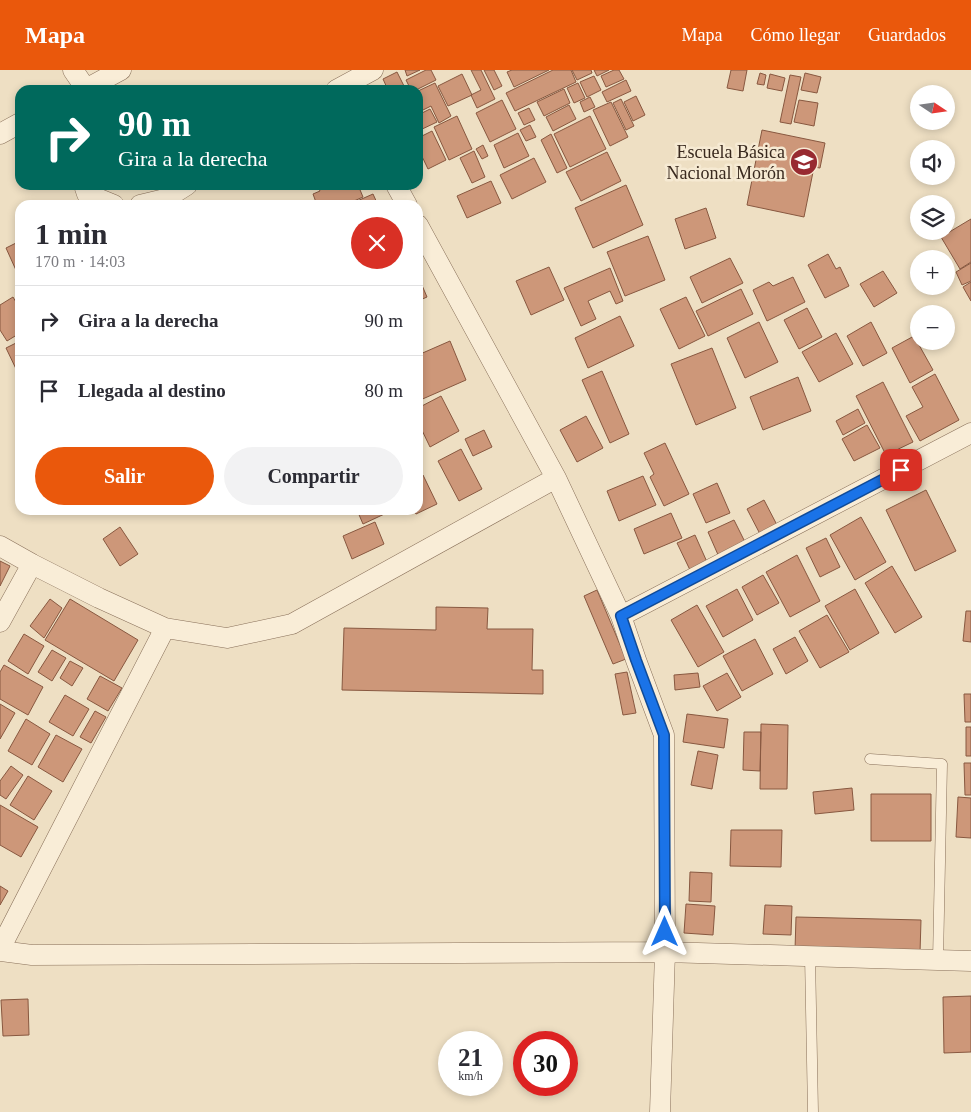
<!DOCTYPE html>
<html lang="es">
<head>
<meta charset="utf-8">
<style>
  :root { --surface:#fff; --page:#f2f2f3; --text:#2b2b33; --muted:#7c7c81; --line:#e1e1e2; --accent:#ea580c }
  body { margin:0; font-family:Georgia,serif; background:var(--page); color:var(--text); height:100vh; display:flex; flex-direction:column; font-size:19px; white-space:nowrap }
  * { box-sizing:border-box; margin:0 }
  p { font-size:16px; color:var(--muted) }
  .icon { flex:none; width:28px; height:28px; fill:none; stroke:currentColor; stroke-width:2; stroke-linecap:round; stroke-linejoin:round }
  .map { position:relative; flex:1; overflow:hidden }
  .drawer { position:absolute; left:15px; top:130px; width:408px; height:315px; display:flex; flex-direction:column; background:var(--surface); border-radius:15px; box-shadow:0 2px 8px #0003 }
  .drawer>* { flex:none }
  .hud { position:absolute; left:15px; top:15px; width:408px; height:105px; border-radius:15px; box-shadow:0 2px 8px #0003; background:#00695c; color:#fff; overflow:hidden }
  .needle { width:32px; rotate:103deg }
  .buttons { position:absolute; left:910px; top:15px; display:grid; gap:10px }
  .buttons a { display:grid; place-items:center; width:45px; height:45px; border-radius:50%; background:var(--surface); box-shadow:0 2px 8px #0003; font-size:25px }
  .speed { position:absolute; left:438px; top:961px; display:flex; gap:10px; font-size:25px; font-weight:700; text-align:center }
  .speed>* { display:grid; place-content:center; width:65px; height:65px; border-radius:50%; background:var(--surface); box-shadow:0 2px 8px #0003; line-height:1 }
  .speed small { font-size:12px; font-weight:400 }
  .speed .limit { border:8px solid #d22; background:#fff; color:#111 }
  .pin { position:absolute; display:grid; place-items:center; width:42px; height:42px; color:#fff; margin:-21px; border-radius:10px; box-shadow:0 2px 8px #0006 }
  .me { position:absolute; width:55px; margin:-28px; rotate:0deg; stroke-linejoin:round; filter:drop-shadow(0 0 4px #0008) }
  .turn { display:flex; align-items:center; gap:18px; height:105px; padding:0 20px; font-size:22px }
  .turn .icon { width:65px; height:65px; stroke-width:2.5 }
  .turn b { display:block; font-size:35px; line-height:42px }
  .round { display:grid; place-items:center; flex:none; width:52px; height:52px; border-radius:26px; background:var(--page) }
  .overview { display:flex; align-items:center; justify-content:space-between; height:85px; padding:0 20px }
  h1 { font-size:30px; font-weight:700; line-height:38px }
  .primary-button { display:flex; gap:10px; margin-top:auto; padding:10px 20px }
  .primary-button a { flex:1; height:58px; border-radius:30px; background:var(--accent); color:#fff; font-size:20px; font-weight:700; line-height:58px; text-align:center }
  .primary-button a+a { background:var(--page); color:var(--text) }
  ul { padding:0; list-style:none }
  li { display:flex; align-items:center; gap:15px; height:70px; padding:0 20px; border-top:1px solid var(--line) }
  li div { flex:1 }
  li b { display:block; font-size:19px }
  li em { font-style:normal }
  header { display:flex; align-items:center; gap:30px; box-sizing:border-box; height:70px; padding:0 25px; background:var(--accent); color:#fff }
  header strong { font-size:24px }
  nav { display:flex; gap:28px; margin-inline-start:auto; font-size:18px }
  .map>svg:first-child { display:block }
</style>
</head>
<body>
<header>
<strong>Mapa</strong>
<nav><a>Mapa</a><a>Cómo llegar</a><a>Guardados</a></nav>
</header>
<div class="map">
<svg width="971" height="1042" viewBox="0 0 971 1042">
  <rect width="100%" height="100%" fill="#eedfc3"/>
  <path fill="#cd9779" stroke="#885840" d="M405,0H420L407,6Z
    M426,0H431L436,10L416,20H411L406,10Z
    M471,0H481L495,29L477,38L471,25L481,20Z
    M484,0H494L502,16L494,20Z
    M512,0H549L514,17L507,2Z
    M553,0H571L576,12L515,41L506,23Z
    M572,0H591L592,3L577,10Z
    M594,0H609L597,6Z
    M614,0H619L624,9L606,17L601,6Z
    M731,0H747L743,21L727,18Z
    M397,2L406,20H388L383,9Z
    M760,3L766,5L764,15L757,14Z
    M805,3L821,7L817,23L801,20Z
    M462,4L472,25L448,36L438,16Z
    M770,4L785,8L782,21L767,18Z
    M790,5L801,7L791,54L780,52Z
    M594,6L601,20L587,27L580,12Z
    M626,10L631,21L607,32L602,22Z
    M435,13L451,46L439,53L431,36L421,41L418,34V21Z
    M578,13L585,28L574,33L567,18Z
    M564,19L570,33L544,46L537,32Z
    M636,26L645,45L633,51L624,32Z
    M590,27L595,37L584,42L580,32Z
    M621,29L634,56L626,60L613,33Z
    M502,30L516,59L490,72L476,43Z
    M799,30L818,33L814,56L794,52Z
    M611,32L628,67L610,76L593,40Z
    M569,35L576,49L553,61L546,47Z
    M529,38L535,50L524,55L518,43Z
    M430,39L437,52L418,61V45Z
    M457,46L472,79L449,90L434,57Z
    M590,46L606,79L570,97L554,64Z
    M530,55L536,67L526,71L520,60Z
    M762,60L825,73L820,98L814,97L804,147L747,135Z
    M432,61L446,90L428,99L418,78V68Z
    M518,63L529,86L504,98L494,75Z
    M551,64L567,98L557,103L541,70Z
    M483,75L488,86L482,89L476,79Z
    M474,81L485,107L472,113L460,88Z
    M607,82L621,111L581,131L566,102Z
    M534,88L546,112L512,129L500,105Z
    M491,111L501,133L467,148L457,126Z
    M317,115H358L363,127L345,135H317L313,124L320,121Z
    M626,115L643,155L593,178L575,138Z
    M373,124L378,135H348Z
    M706,138L716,168L685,179L675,149Z
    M971,149V192L960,199L941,167Z
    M648,166L665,210L625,226L607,182Z
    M20,171V209L6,178Z
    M828,184L836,199L840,197L849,216L825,228L808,195Z
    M730,188L743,213L702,233L690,207Z
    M971,193V211L962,215L956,202Z
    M549,197L564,230L531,245L516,211Z
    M610,198L623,231L616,234L610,221L588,231L596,249L581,256L564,218Z
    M883,201L897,223L874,237L860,214Z
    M418,206L427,227L418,231Z
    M793,207L805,232L767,251L753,220L769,212L773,216Z
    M971,212V231L963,217Z
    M741,219L753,244L708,266L696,241Z
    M13,227L20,239V263L7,271L0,260V235Z
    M686,227L705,266L679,279L660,239Z
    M807,238L822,267L799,279L784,250Z
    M620,246L634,276L588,298L575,268Z
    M759,252L778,292L745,308L727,268Z
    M871,252L887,283L863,296L847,266Z
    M836,263L853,294L819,312L802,282Z
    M914,266L933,300L910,313L892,278Z
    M20,271V302L18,303L6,278Z
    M450,271L466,310L418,331V285Z
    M712,278L736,338L696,355L671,294Z
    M602,301L629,364L610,373L582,310Z
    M935,304L959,350L920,371L906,346L923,337L912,317Z
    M798,307L811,341L763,360L750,327Z
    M883,312L913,372L886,385L856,326Z
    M441,326L459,361L430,377L418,352V338Z
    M858,339L865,353L843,365L836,351Z
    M586,346L603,378L577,392L560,360Z
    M867,355L880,378L854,391L842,369Z
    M484,360L492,377L473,386L465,369Z
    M665,373L689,424L664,436L650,407L654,404L644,383Z
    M461,379L482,419L459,431L438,391Z
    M423,405L437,434L416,444L414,440H418V407Z
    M643,406L656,435L619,451L607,421Z
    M717,413L730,443L706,453L693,424Z
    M926,420L956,481L915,501L886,440Z
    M764,430L777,455L760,464L747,439Z
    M357,440H393L363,454Z
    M671,443L682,468L644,484L634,459Z
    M861,447L886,492L855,510L830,465Z
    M734,450L746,474L719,487L708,462Z
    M375,452L384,474L352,489L343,466Z
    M120,457L138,484L120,496L103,469Z
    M695,465L707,492L690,500L677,473Z
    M826,468L840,497L820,507L806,478Z
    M797,485L820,531L790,547L766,502Z
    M0,491L10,496L0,516Z
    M892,496L922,547L895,563L865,513Z
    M763,505L779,533L757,545L742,517Z
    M737,519L753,550L723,567L706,536Z
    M855,519L879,563L850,580L825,536Z
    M597,520L626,589L613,594L584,526Z
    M50,529L62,538L44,568L30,556Z
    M70,529L138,570L114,611L45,570Z
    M697,535L724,582L698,597L671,550Z
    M436,537L488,538L487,559H533L532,600H543V624L342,620L344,558L436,560Z
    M966,541H971V572L963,571Z
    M827,545L849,582L820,598L799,561Z
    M24,564L44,576L28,604L8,591Z
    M795,567L808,591L786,604L773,579Z
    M755,569L773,604L742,621L723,586Z
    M52,580L66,588L52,611L38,602Z
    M70,591L83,598L72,616L60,608Z
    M4,595L43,617L28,645L0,629V602Z
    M627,602L636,643L623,645L615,604Z
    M698,603L700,617L675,620L674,605Z
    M727,603L741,627L717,641L703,616Z
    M100,606L122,618L108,641L87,629Z
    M964,624H971V652H965Z
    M65,625L89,639L73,666L49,652Z
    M0,634L15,643L0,669Z
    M95,641L106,647L91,673L80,667Z
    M687,644L728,649L724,678L683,672Z
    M26,649L50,664L32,695L8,681Z
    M761,654L788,655L787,719H760Z
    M966,657H971V686H966Z
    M744,662H761L760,701L743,700Z
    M56,665L82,679L63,712L38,697Z
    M698,681L718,685L712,719L691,715Z
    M964,693H971V725H965Z
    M11,696L23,705L6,729L0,725V711Z
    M28,706L52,721L34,750L10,735Z
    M852,718L854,740L815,744L813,722Z
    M871,724H931V771H871Z
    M958,727L971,728V768L956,767Z
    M0,735L38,757L21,787L0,775Z
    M731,760H782L781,797L730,796Z
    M690,802L712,803L711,832L689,831Z
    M0,816L8,821L0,835Z
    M686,834L715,836L713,865L684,863Z
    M765,835L792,836L791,865L763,864Z
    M796,847L921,850L920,883L795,880Z
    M971,926V982L944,983L943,927Z
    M28,929L29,965L3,966L1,930Z"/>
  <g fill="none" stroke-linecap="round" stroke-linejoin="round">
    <defs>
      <path id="service" d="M870,689L942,694L938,890
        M810,886L813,1042"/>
      <path id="minor" d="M73,0L86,19
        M84,20L121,0
        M336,20L373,0
        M0,64L20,53
        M84,115L87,124L114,135
        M396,115L407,135
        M140,135L165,129L187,115
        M418,155L556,408L621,546L636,590L664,665L665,882L660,1042
        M0,476L32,494L99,528L165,558L227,568L292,554L556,408
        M621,546L971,363
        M0,552L32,494
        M0,879L165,558
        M0,881L32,885L665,882L971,891"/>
    </defs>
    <use href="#service" stroke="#89705a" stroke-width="11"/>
    <use href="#minor" stroke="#89705a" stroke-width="21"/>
    <use href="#service" stroke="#f9edd7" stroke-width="10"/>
    <use href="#minor" stroke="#f9edd7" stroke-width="20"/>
  </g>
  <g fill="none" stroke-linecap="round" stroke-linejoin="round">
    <defs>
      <path id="route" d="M665,862L664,665L636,590L621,546L901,400"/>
    </defs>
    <use href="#route" stroke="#114b97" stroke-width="12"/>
    <use href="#route" stroke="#1a73e8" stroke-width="9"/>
  </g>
  <defs>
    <symbol id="school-disc" viewBox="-11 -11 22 22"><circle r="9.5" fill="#982a31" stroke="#f6ead3"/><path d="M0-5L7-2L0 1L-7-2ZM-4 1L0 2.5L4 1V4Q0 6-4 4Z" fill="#fff"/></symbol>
  </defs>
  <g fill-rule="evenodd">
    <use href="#school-disc" x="788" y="76" width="32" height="32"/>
  </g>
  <g text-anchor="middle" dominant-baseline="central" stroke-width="5" stroke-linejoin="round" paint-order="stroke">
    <g font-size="18" fill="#39291e" stroke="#f6ead3" text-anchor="end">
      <text x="785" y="82">Escuela Básica<tspan x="785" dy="21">Nacional Morón</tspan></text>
    </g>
  </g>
</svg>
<div class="buttons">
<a><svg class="needle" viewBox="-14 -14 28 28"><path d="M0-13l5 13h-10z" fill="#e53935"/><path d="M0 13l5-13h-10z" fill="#7c7c81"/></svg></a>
<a><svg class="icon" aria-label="sound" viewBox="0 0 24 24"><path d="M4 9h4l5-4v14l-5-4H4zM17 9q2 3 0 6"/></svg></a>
<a><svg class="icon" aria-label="layers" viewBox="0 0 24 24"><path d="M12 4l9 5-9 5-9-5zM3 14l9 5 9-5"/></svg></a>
<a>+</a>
<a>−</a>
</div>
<div class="speed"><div>21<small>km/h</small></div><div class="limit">30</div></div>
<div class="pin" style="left:901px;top:400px;background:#d93025"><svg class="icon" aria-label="arrive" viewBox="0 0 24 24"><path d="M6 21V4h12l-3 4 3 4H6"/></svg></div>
<svg class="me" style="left:665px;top:862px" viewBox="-20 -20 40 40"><path d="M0-17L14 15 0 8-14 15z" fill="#1a73e8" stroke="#fff" stroke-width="4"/></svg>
<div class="hud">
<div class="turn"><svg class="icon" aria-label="right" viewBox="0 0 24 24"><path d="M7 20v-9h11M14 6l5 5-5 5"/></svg><div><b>90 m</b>Gira a la derecha</div></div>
</div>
<section class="drawer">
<div class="overview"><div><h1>1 min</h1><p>170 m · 14:03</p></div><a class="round" style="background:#d93025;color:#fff"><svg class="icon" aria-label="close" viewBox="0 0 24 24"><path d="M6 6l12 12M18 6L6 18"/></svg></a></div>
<ul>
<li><svg class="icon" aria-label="right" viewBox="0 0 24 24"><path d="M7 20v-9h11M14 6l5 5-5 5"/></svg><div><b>Gira a la derecha</b></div><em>90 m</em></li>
<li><svg class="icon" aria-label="arrive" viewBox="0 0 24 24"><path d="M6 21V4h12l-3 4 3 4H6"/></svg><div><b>Llegada al destino</b></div><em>80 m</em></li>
</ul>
<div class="primary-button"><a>Salir</a><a>Compartir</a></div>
</section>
</div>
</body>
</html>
